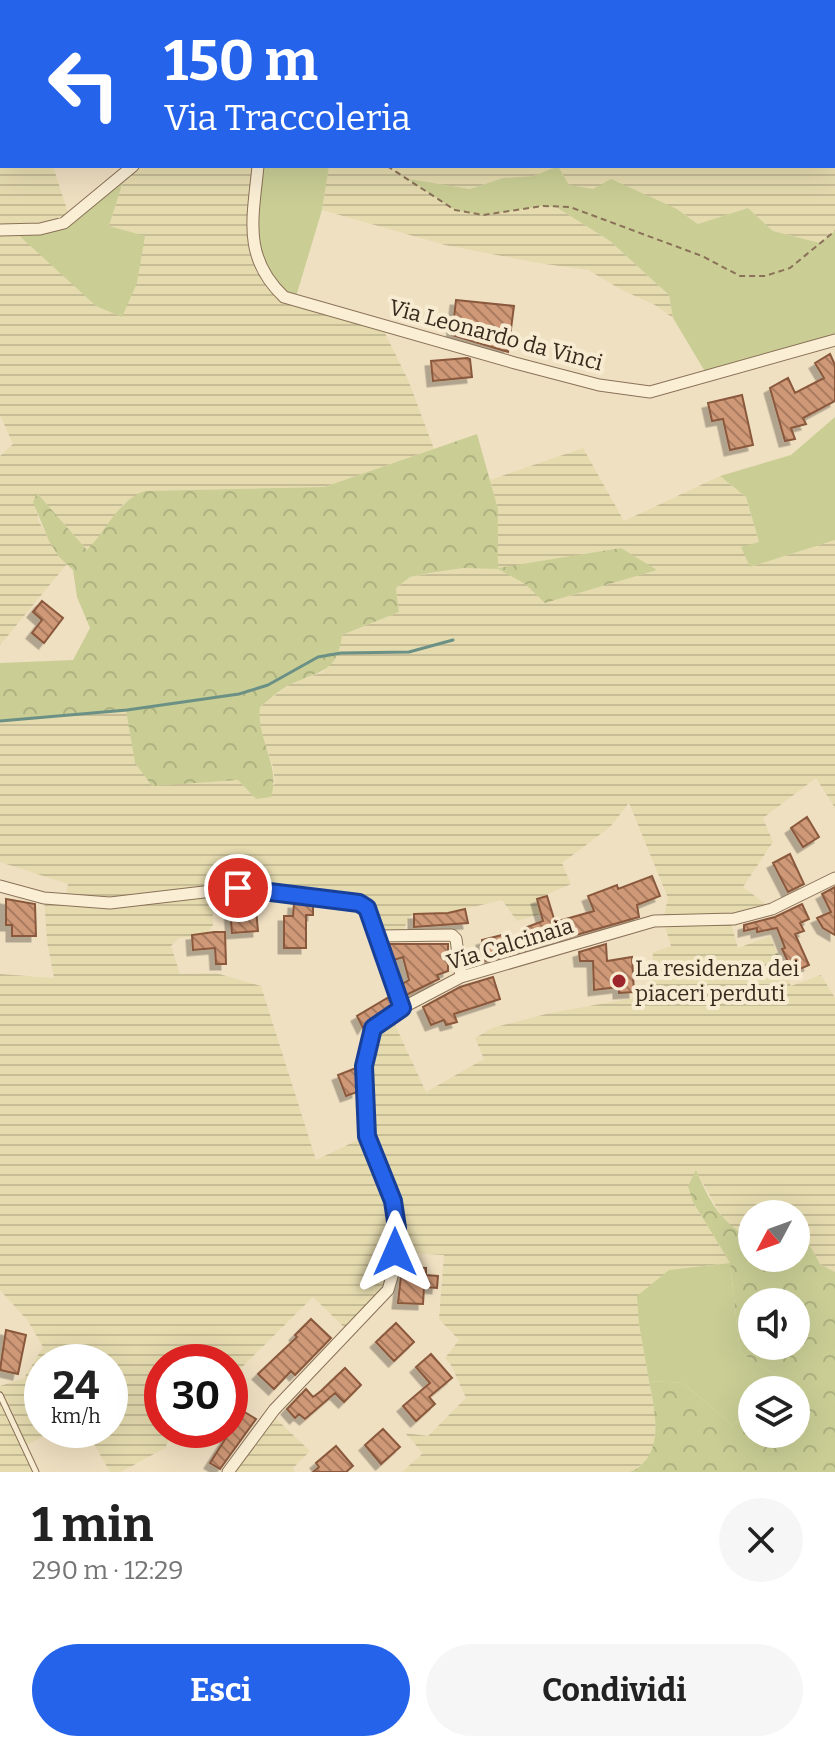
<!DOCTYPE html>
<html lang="it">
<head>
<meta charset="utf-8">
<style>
  :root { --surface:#fff; --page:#f6f6f6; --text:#222; --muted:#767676; --accent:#2563eb }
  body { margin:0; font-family:Bitter,serif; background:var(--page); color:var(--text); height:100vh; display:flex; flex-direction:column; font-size:30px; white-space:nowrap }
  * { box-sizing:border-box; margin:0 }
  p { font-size:26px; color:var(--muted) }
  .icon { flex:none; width:44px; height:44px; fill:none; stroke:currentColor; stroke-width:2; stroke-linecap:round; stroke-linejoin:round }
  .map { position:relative; height:1472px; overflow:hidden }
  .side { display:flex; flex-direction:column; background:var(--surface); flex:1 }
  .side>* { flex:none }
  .banner { position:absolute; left:0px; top:0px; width:836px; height:168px; box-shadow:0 8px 32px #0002; background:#2563eb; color:#fff; overflow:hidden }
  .needle { width:52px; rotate:229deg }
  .buttons { position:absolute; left:738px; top:1200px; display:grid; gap:16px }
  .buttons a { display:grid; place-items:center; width:72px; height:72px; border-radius:50%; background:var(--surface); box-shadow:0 8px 32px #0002; font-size:40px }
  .speed { position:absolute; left:24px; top:1344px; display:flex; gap:16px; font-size:40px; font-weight:700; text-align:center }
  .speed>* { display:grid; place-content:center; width:104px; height:104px; border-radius:50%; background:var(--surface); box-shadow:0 8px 32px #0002; line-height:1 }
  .speed small { font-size:20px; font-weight:400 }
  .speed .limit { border:12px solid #d22; background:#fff; color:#111 }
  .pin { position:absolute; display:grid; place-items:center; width:68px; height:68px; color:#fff; margin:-34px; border:4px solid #fff; border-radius:50%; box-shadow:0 2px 8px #0007 }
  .me { position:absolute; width:88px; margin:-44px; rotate:0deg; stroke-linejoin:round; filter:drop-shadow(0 0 6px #0008) }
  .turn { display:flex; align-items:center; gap:28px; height:168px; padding:0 32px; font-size:36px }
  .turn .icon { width:104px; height:104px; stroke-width:2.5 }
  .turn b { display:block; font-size:56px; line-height:68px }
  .round { display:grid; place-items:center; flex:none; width:84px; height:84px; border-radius:42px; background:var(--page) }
  .overview { display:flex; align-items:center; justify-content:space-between; height:136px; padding:0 32px }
  h1 { font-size:48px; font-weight:700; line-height:60px }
  .primary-button { display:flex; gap:16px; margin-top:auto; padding:16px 32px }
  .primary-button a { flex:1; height:92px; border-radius:48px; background:var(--accent); color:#fff; font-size:32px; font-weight:700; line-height:92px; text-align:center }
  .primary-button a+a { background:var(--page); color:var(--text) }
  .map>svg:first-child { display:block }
</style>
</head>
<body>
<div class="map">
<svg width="835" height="1472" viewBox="0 0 835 1472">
  <defs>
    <pattern id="farmland-rules" width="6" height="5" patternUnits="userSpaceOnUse" patternTransform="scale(2)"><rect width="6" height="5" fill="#e6dbaf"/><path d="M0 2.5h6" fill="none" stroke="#c6bc96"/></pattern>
    <pattern id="forest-crowns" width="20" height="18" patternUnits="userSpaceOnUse" patternTransform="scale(2)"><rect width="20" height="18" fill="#cace95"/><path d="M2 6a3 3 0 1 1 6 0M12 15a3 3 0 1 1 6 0" fill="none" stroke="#aeb180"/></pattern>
    <pattern id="building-back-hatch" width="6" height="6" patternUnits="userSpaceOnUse" patternTransform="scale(2)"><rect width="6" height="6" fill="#cf9876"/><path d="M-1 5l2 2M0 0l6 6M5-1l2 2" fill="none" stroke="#a97c60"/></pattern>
    <filter id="shadow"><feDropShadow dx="-5.5" dy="5.5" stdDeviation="0" flood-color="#0004"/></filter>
  </defs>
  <rect width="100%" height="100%" fill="#f0e0c2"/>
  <path fill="url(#farmland-rules)" fill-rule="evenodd" d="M5,0H835V231L820,243L773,231L748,208L699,224L677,209L569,185L558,166H834V2Z
    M0,30L2,166H53L70,219L145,237L109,226L127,169L133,166H258L284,297L381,325L409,382L434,449L324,487L145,491L123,504L102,534L87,550L37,493L38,520L59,557L67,564L0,645V456L13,444L0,415Z
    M329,166H556L550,171L534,176L503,178L470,189L410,180L455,210L483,215L543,206L556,207L610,241L669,295L673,318L655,305L622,290L588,270L538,263L445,245L322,210Z
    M583,448L624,521L720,476L746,497L759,543L750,567L835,540V808L816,778L763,818L773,842L743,887L772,909L730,920L738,948L770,936L791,986L821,975L835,998V1272L820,1264L796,1220V1214H752V1241L726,1224L696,1171L693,1202L730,1263L669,1270L639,1324L656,1420L654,1445L648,1460L630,1472H402L423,1453L405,1433L428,1436L466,1398L451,1365L445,1358L459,1340L439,1319L444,1255L395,1252L388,1290L348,1331L313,1297L241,1368L230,1374V1362H162V1430H174L165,1448L121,1472H110L86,1430H110V1362H42V1430H57L24,1446L36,1472H0V1386L24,1378L43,1347L28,1321L0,1290V974L54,978L47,941L44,898L65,900L68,884L0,862V721L127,710L135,763L152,785L238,780L256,799L275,784L273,767L258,721L260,707L290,684L323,672L342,635L399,612L396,588L410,577L464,568H498V509L490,480ZM499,569L656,570L546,603L525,584ZM629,803L668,898L663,920L671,946L653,952L651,995L550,1013L492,1028L475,1038L484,1059L426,1092L391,1016L369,1040L366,1136L316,1160L261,986L216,973L180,974L171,946L179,938L206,935L213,925L212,891L359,903L377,936L402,934L409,917L414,914L448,913L502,900L517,921L541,914L537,899L571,884L562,863L610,827Z
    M271,1414L310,1451L293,1468L295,1472H228Z"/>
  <path fill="#cace95" d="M258,166H329L322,210L295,300L269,282L251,227Z
    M558,166L569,185L593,189L611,179L677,209L698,224L748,208L773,231L820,243L835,231V340L707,375L673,318L669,295L610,241L556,207L542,206L483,215L455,210L408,179L470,189L503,178L534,176Z
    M127,169L109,226L145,236L137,283L122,317L96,306L12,229L64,223Z
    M835,417V540L750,567L741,547L759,542L746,497L720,476L791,455Z
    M730,1263L740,1352L800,1391L752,1390V1415L732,1425L683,1383L649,1381L639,1324L637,1296L669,1270Z"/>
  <path fill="url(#forest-crowns)" fill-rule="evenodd" d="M477,434L498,509V568L621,548L657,570L545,603L525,584L498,569L464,568L430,573L410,577L396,588L399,612L342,635C338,672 320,671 291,684C280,689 269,700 260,707C256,739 281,765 271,797L256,799L238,780L152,786L135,763L126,710L0,721V663L73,660L90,628L77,597L73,570L59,557L49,541L33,502L37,493L87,550C107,530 118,500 145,491L324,487Z
    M696,1170C712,1206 719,1219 752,1241V1258H796V1220L820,1264L835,1272V1472H630C666,1456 655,1412 649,1381L683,1383L732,1425L752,1415V1434H796V1393L799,1390L740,1352L730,1263L693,1202L688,1186ZM796,1302V1346H752V1302Z"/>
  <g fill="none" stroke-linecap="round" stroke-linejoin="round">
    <path stroke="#6b9186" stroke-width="3" d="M0,721L127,710L239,694L268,685L318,657L341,653L409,652L453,640"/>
  </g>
  <path fill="url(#building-back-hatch)" stroke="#8a593d" stroke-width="2" filter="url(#shadow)" d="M456,300L514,306L508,352L452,335Z
    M830,354L835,365V401L803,418L806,424L791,428L795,439L785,441L770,388L788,378L795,393L824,378L815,363Z
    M467,358L470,359L472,377L433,381L431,361Z
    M742,395L753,445L730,450L723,419L712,421L708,403Z
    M42,601L63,618L44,643L32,633L42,620L33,612Z
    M807,817L819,837L803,847L791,828Z
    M790,854L804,884L788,892L773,863Z
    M652,876L660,896L637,905L639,917L485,961L482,940L506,934L509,947L531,940L527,927L543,921L537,899L547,896L555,922L594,911L588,896L617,885L618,889Z
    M835,887V935L823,928L817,918L831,912L822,894Z
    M238,897L255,899L258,931L232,933L229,898Z
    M6,899L35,904L36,936H12V925H6Z
    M294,903L313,906V915H306V948H284V916H293Z
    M802,904L809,919L800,923L804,931L795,934L809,965L793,972L782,949L785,948L777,928L757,932V928L744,931V925L775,917Z
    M465,909L468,923L414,927V914L448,913Z
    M214,932H225L226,964H216L215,948L193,950L192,935Z
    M389,944H448V971L437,975L439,979L406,995L402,984L409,980L403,957L394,960Z
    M606,944L607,961L632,957L634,992L619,993V987L594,990L593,961H580L579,952Z
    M493,977L500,999L454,1014L457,1022L446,1025L444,1020L431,1025L423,1007L460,987Z
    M389,997L392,1005L368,1021L363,1028L357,1016Z
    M356,1068L357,1092L346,1096L338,1075Z
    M402,1267L426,1268V1275L438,1276L437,1288L424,1287L423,1304L398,1303Z
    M311,1319L331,1338L295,1375L291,1371L274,1389L258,1374L297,1337L295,1335Z
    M396,1323L414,1342L394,1361L376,1342Z
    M6,1330L26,1335L18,1374L0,1370Z
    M431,1354L452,1378L429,1397L435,1404L416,1421L403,1406L430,1383L416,1367Z
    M345,1368L361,1385L344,1402L335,1393L305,1419L299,1414L295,1418L287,1409L306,1389L313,1397L321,1391Z
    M243,1411L256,1419L220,1469L210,1463Z
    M383,1429L400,1447L381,1464L365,1445Z
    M336,1446L353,1466L346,1472H313L319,1467L316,1463Z"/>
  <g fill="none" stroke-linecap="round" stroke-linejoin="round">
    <defs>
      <path id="lane" d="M0,1395L36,1472"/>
      <path id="street" d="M258,166C253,218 242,257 284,297L515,363L599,385L650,392L835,340
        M0,230L40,229L64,223L133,166
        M0,886L44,898L110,903L238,888L359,903L367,908L402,1008
        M377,936L452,935L456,939L461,977
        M228,1472L274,1410L388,1290L393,1273L397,1228L393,1201L367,1136L364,1066L373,1028L402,1008L461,977L654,921L734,919L772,909L835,878"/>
    </defs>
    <use href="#lane" stroke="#8a7158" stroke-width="7"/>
    <use href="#street" stroke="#8a7158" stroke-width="13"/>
    <path stroke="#8a7158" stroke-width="2" stroke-dasharray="6 4" stroke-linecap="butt" d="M5,0V2
      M308,2L309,0
      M387,166L455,210L483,215L543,206L570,207L702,256L740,276H765L790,268L835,231"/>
    <use href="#lane" stroke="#faeed5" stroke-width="5"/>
    <use href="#street" stroke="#faeed5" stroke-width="11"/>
  </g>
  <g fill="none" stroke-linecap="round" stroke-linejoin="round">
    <defs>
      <path id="route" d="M238,888L359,903L367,908L402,1008L373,1028L364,1066L367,1136L393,1201L397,1228L395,1252"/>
    </defs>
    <use href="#route" stroke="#184099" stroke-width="20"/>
    <use href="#route" stroke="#2563eb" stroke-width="14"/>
  </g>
  <circle fill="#9c262b" stroke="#f7ebd2" stroke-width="3" cx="619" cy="981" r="8"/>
  <g text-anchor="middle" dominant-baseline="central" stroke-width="8" stroke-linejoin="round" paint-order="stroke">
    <g font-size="22" fill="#392a1d" stroke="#f7ebd2">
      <text transform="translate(496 335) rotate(15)">Via Leonardo da Vinci</text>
      <text transform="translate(510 944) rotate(-17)">Via Calcinaia</text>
    </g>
    <g font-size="22" fill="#392a1d" stroke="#f7ebd2" text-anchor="start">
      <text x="635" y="968">La residenza dei<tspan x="635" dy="25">piaceri perduti</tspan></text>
    </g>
  </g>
</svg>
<div class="buttons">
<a><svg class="needle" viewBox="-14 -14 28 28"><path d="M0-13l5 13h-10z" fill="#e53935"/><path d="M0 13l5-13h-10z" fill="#767676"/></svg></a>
<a><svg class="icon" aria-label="sound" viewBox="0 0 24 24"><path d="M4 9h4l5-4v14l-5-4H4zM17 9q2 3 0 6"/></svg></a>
<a><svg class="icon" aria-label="layers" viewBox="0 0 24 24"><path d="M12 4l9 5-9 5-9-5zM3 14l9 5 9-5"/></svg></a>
</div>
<div class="speed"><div>24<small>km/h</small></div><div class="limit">30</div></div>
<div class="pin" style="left:238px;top:888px;background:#d93025"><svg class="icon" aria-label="arrive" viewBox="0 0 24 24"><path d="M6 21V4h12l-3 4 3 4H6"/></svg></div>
<svg class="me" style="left:395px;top:1252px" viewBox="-20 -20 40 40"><path d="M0-17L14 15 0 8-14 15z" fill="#2563eb" stroke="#fff" stroke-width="4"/></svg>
<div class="banner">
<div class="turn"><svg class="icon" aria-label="left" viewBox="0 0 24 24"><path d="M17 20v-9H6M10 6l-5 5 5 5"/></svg><div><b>150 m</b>Via Traccoleria</div></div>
</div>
</div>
<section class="side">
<div class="overview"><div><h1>1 min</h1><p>290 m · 12:29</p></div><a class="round"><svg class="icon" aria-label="close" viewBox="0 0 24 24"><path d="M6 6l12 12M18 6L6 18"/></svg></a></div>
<div class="primary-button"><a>Esci</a><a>Condividi</a></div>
</section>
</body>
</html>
